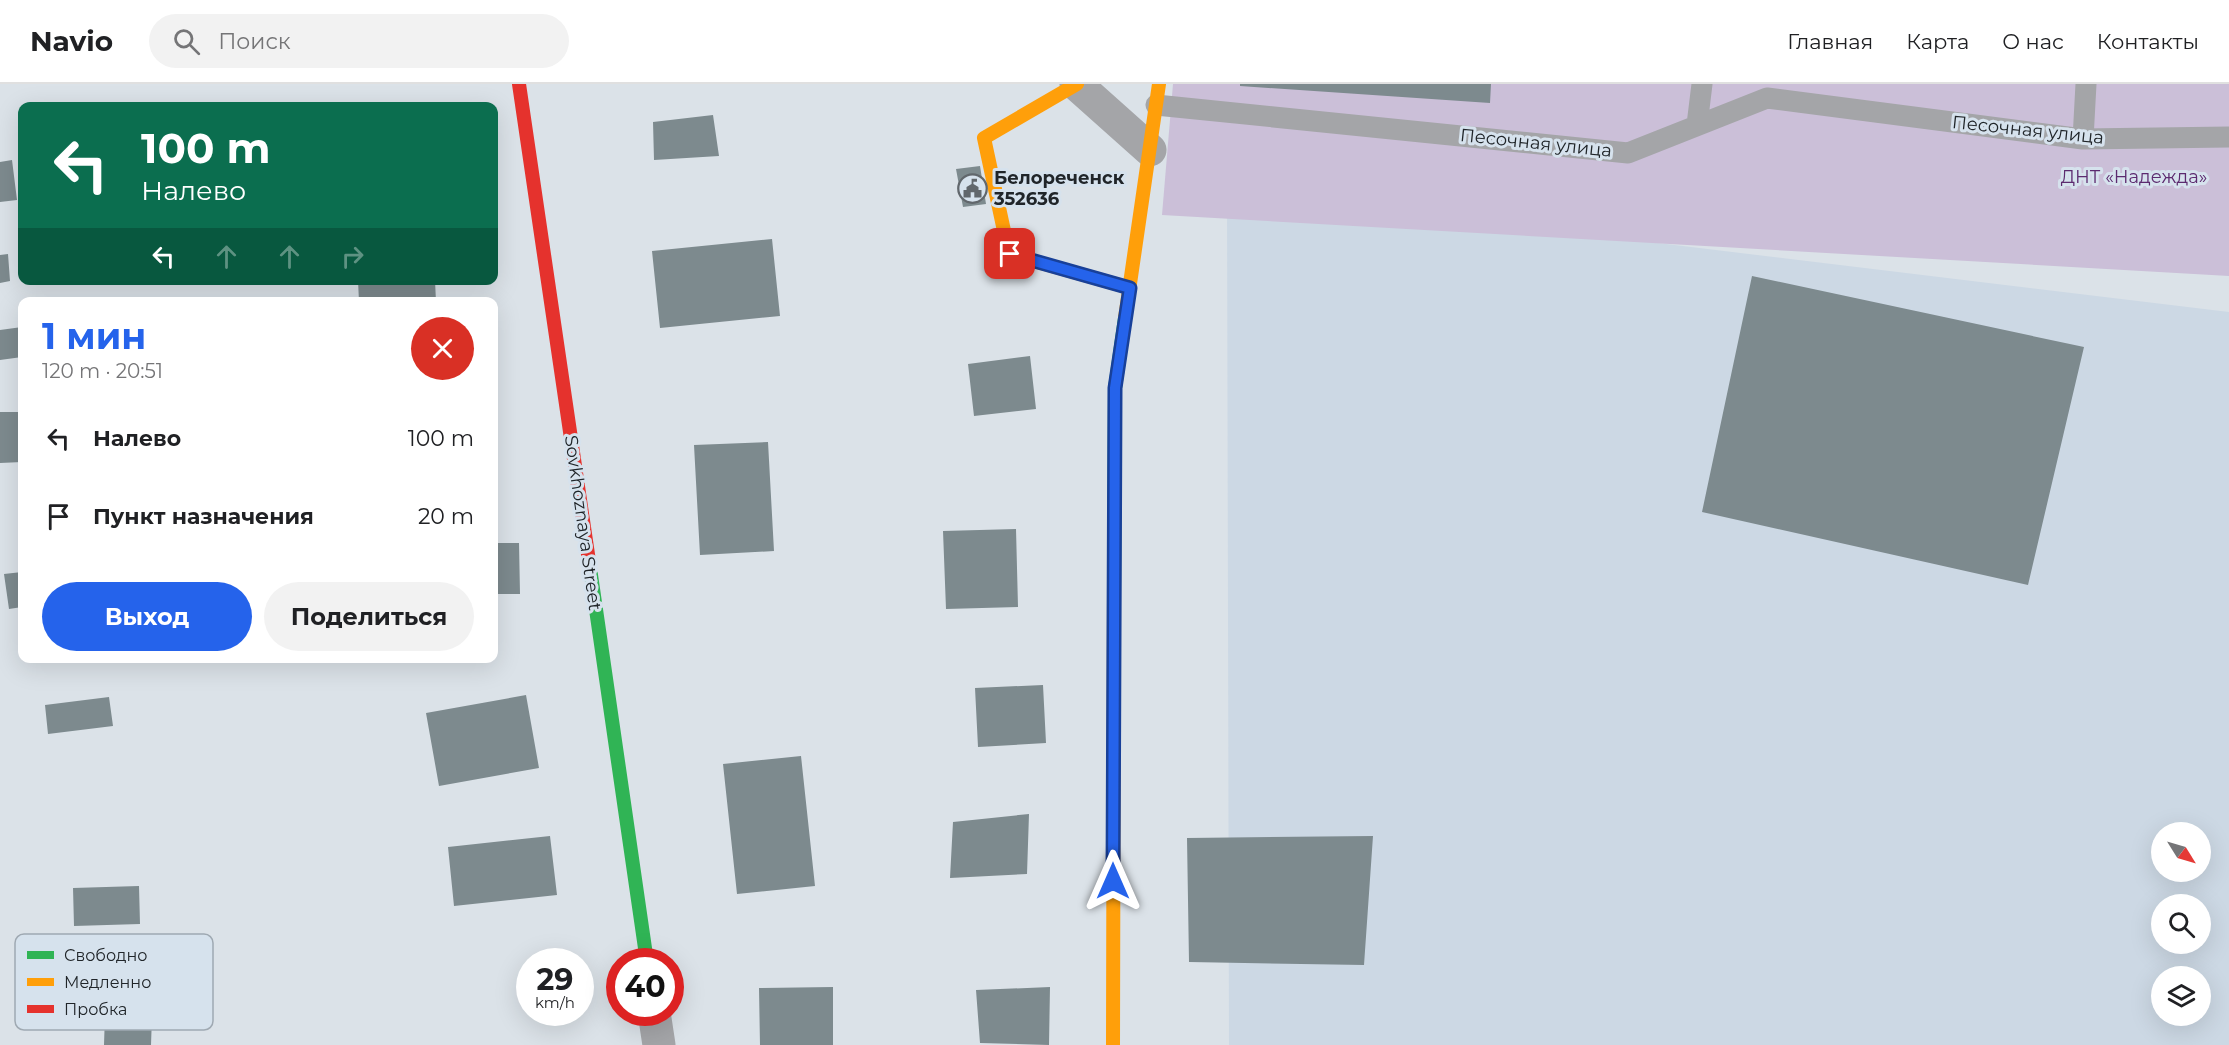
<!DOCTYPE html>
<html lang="ru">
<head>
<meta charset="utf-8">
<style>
  :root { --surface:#fff; --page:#f2f2f2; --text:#202124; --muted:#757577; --line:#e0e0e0; --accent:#2563eb }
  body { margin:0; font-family:Montserrat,sans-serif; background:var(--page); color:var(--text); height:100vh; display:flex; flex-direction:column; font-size:22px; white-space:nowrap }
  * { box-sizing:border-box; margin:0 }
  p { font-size:20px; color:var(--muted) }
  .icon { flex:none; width:33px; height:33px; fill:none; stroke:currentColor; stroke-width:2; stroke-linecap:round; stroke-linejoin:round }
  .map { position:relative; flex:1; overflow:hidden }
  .sheet { position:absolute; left:18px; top:213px; width:480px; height:366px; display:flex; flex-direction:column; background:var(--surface); border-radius:12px; box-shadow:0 6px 24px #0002 }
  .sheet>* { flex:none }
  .top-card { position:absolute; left:18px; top:18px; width:480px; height:183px; border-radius:12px; box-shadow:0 6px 24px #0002; background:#0b6e4f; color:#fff; overflow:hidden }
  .needle { width:39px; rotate:127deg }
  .tools { position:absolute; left:2151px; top:738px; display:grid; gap:12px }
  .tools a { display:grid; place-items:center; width:60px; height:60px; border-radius:50%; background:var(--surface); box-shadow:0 6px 24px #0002; font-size:30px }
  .speed { position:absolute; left:516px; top:864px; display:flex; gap:12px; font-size:30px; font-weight:700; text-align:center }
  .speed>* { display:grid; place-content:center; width:78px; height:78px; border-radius:50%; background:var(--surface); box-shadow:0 6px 24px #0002; line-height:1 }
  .speed small { font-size:15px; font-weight:400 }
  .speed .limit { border:9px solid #d22; background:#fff; color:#111 }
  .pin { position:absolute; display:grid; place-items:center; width:51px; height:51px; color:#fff; margin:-26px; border-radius:12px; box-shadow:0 3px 9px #0006 }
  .me { position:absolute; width:66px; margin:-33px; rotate:0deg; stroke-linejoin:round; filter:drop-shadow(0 0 4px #0008) }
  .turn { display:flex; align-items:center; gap:21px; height:126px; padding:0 24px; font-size:27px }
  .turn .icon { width:78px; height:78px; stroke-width:2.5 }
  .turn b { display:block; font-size:42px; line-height:51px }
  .lanes { display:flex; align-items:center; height:57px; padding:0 24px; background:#0003; justify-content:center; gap:30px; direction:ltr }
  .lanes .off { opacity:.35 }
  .round { display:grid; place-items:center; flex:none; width:63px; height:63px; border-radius:32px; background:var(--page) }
  .head { display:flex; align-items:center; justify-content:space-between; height:102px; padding:0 24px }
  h1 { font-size:36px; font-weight:700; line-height:45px; color:var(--accent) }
  .primary-button { display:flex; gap:12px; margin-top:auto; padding:12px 24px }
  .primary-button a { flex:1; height:69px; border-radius:36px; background:var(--accent); color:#fff; font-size:24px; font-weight:700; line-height:69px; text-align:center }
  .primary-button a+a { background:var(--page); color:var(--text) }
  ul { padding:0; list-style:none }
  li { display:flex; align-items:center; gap:18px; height:78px; padding:0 24px }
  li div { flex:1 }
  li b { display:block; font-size:22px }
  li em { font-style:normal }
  header { display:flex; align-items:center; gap:36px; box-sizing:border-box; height:84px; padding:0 30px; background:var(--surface); border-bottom:2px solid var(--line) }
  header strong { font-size:28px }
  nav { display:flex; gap:33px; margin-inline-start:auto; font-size:21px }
  .search { width:420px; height:54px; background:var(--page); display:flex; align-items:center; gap:15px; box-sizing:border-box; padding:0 21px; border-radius:33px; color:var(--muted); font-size:22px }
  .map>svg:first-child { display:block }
</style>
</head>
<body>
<header>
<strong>Navio</strong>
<div class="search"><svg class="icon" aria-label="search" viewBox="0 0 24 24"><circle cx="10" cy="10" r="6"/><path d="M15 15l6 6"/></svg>Поиск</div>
<nav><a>Главная</a><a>Карта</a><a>О нас</a><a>Контакты</a></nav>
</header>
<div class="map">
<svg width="2229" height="961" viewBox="0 0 2229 961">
  <rect width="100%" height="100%" fill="#dbe2e8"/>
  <path fill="#ccd8e4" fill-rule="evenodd" d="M1227,107L2229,228V961H1229ZM2162,748H2200V788H2162ZM2162,820H2200V860H2162ZM2162,892H2200V932H2162Z"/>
  <path fill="#cbbfd8" d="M1173,0H2229V192L1162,131Z"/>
  <path fill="#7d8a8e" d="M1240,0H1491L1490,19L1240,2Z
    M713,31L719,72L654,76L653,38Z
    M12,76L17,116L0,118V78Z
    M980,82L986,120L963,123L956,85Z
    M772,155L780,232L660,244L652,167Z
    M8,170L10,197L0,199V171Z
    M1752,192L2084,263L2028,501L1702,428Z
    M358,196H435L436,218H359Z
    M22,243V273L0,276V246Z
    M1030,272L1036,325L974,332L968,280Z
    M0,328H22V378L0,379Z
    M768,358L774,467L700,471L694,361Z
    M1016,445L1018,523L946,525L943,447Z
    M494,459H519L520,510H494Z
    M22,488V523L9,525L4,490Z
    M1043,601L1046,659L978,663L975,604Z
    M526,611L539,684L439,702L426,629Z
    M109,613L113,642L48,650L45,621Z
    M801,672L815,802L737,810L723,680Z
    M1029,730L1027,790L950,794L953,738Z
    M550,752L557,811L454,822L448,763Z
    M1373,752L1364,881L1189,878L1187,754Z
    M139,802L140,840L74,842L73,804Z
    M833,903V961H760L759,904Z
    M1050,903L1049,961L980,959L976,906Z
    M105,930L152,932L151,961H104Z"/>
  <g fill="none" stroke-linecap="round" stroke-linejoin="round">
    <path stroke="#a4a5a8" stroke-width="21" d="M1156,21L1628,69L1767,14L2083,55L2229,53
      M1697,41L1702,0
      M2083,55L2086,0"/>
    <path stroke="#a4a5a8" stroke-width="33" d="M1076,0L1150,66
      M654,928L659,961"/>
    <path stroke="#30b455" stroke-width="14" d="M590,484L647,878
      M1114,512L1115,304L1125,234"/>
    <path stroke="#ff9f0a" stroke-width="14" d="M1077,0L984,54L1009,170L1130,204
      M1125,234L1159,0
      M1113,961L1114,512"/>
    <path stroke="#e5322d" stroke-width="14" d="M519,0L590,484"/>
  </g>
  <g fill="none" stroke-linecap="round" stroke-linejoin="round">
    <defs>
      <path id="route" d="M1010,170L1130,204L1115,304L1113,797"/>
    </defs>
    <use href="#route" stroke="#184099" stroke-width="15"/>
    <use href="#route" stroke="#2563eb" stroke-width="10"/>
  </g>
  <defs>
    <symbol id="civic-ring" viewBox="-11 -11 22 22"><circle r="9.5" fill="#d6e2ed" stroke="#61676c" stroke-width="1.5"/><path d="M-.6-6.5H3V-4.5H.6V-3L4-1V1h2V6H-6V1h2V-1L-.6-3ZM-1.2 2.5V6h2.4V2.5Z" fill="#61676c"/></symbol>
  </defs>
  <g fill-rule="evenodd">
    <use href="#civic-ring" x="956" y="88" width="33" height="33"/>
  </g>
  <g text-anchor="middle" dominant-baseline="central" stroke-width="6" stroke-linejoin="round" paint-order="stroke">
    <g font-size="18" fill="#202529" stroke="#d6e2ed">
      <text transform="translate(2028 46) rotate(6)">Песочная улица</text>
      <text transform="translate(1536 59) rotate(6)">Песочная улица</text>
      <text transform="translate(583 439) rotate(82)">Sovkhoznaya Street</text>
    </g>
    <g font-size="18" fill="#5c2a6f" stroke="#d6e2ed">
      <text x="2134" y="93">ДНТ «Надежда»</text>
    </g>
    <g font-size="18" font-weight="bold" fill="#202529" stroke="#d6e2ed" text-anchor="start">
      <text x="994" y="94">Белореченск<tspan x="994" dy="21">352636</tspan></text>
    </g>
  </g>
  <rect x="15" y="850" width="198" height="96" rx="9" fill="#d6e2ed" stroke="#9fa9b2" stroke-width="1.5"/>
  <rect x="27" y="867" width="27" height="8" fill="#30b455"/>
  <rect x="27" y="894" width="27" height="8" fill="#ff9f0a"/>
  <rect x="27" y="921" width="27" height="8" fill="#e5322d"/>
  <g font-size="16" fill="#202529">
    <text x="64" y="877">Свободно</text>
    <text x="64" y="904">Медленно</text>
    <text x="64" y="931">Пробка</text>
  </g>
</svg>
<div class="tools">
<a><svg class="needle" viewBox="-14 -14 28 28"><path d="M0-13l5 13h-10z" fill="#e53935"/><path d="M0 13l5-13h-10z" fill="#757577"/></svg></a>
<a><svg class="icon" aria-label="search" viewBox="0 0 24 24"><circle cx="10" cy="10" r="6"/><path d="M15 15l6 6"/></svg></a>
<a><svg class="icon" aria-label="layers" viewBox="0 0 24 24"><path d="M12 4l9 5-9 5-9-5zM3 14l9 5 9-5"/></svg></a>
</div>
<div class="speed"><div>29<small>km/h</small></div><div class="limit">40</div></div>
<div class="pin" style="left:1010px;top:170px;background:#d93025"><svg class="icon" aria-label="arrive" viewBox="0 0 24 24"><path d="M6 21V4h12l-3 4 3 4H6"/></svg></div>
<svg class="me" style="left:1113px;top:797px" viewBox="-20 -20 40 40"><path d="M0-17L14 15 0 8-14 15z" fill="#2563eb" stroke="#fff" stroke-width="4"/></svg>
<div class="top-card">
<div class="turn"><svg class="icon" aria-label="left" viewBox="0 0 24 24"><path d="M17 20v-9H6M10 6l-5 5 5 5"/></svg><div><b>100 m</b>Налево</div></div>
<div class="lanes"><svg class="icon" aria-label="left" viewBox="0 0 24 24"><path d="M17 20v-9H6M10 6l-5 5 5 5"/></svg><svg class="icon off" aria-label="ahead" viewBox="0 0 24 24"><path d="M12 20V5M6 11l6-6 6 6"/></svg><svg class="icon off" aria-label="ahead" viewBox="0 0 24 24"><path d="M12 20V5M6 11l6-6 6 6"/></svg><svg class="icon off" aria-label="right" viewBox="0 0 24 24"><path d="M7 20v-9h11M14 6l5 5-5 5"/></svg></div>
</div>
<section class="sheet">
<div class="head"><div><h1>1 мин</h1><p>120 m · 20:51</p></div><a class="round" style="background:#d93025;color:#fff"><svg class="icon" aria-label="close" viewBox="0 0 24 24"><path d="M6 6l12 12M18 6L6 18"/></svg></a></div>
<ul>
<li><svg class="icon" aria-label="left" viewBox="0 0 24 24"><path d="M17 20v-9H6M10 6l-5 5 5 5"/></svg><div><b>Налево</b></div><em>100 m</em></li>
<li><svg class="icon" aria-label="arrive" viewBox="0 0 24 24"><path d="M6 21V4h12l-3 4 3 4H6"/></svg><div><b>Пункт назначения</b></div><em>20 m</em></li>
</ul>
<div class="primary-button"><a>Выход</a><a>Поделиться</a></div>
</section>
</div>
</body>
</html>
